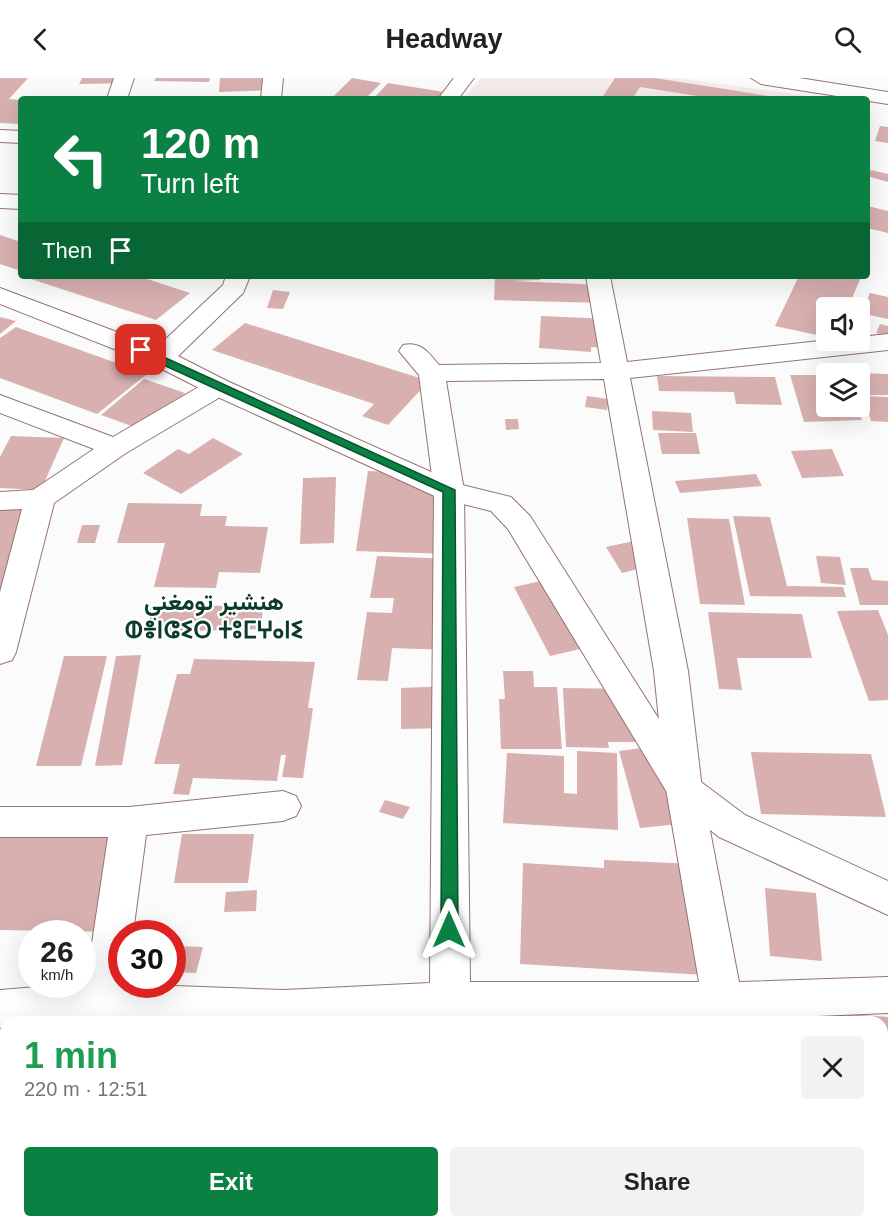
<!DOCTYPE html>
<html lang="en">
<head>
<meta charset="utf-8">
<style>
  :root { --surface:#fff; --page:#f2f2f2; --text:#202124; --muted:#757577; --accent:#0b8043 }
  body { margin:0; font-family:Arial,Vazirmatn,"Noto Sans Tifinagh",sans-serif; background:var(--page); color:var(--text); height:100vh; display:flex; flex-direction:column; font-size:22px; white-space:nowrap }
  * { box-sizing:border-box; margin:0 }
  p { font-size:20px; color:var(--muted) }
  .icon { flex:none; width:33px; height:33px; fill:none; stroke:currentColor; stroke-width:2; stroke-linecap:round; stroke-linejoin:round }
  .map { position:relative; flex:1; overflow:hidden }
  .drawer { position:absolute; left:0px; top:938px; width:888px; height:212px; display:flex; flex-direction:column; background:var(--surface); border-radius:18px 18px 0 0; box-shadow:0 6px 24px #0002 }
  .drawer>* { flex:none }
  .banner { position:absolute; left:18px; top:18px; width:852px; height:183px; border-radius:6px; box-shadow:0 6px 24px #0002; background:#0b8043; color:#fff; overflow:hidden }
  .tools { position:absolute; left:816px; top:219px; display:grid; gap:12px }
  .tools a { display:grid; place-items:center; width:54px; height:54px; border-radius:6px; background:var(--surface); box-shadow:0 6px 24px #0002; font-size:30px }
  .speed { position:absolute; left:18px; top:842px; display:flex; gap:12px; font-size:30px; font-weight:700; text-align:center }
  .speed>* { display:grid; place-content:center; width:78px; height:78px; border-radius:50%; background:var(--surface); box-shadow:0 6px 24px #0002; line-height:1 }
  .speed small { font-size:15px; font-weight:400 }
  .speed .limit { border:9px solid #d22; background:#fff; color:#111 }
  .pin { position:absolute; display:grid; place-items:center; width:51px; height:51px; color:#fff; margin:-26px; border-radius:12px; box-shadow:0 3px 9px #0006 }
  .me { position:absolute; width:66px; margin:-33px; rotate:0deg; stroke-linejoin:round; filter:drop-shadow(0 0 4px #0008) }
  .turn { display:flex; align-items:center; gap:21px; height:126px; padding:0 24px; font-size:27px }
  .turn .icon { width:78px; height:78px; stroke-width:2.5 }
  .turn b { display:block; font-size:42px; line-height:51px }
  .then { display:flex; align-items:center; height:57px; padding:0 24px; background:#0003; gap:12px; font-size:22px }
  .round { display:grid; place-items:center; flex:none; width:63px; height:63px; border-radius:6px; background:var(--page) }
  .summary { display:flex; align-items:center; justify-content:space-between; height:102px; padding:0 24px }
  h1 { font-size:36px; font-weight:700; line-height:45px; color:#1e9e55 }
  .button { display:flex; gap:12px; margin-top:auto; padding:12px 24px }
  .button a { flex:1; height:69px; border-radius:6px; background:var(--accent); color:#fff; font-size:24px; font-weight:700; line-height:69px; text-align:center }
  .button a+a { background:var(--page); color:var(--text) }
  header { display:flex; justify-content:space-between; align-items:center; height:78px; padding:0 24px; background:var(--surface); font-size:27px; font-weight:700 }
  .map>svg:first-child { display:block }
</style>
</head>
<body>
<header><svg class="icon" aria-label="back" viewBox="0 0 24 24"><path d="M15 5l-7 7 7 7"/></svg>Headway<svg class="icon" aria-label="search" viewBox="0 0 24 24"><circle cx="10" cy="10" r="6"/><path d="M15 15l6 6"/></svg></header>
<div class="map">
<svg width="888" height="1148" viewBox="0 0 888 1148">
  <rect width="100%" height="100%" fill="#fbfbfb"/>
  <path fill="#f6ecec" d="M481,0H678L830,21H464Z"/>
  <path fill="#d8b0b0" d="M0,0H28L9,21L21,22V46L0,45Z
    M82,0H132L130,5L79,6Z
    M156,0H210L209,4L154,3Z
    M220,0H274L273,12L219,14Z
    M352,0L381,5L365,21H331Z
    M615,0H655L788,21H717L640,9L632,21H601Z
    M388,5L450,15L445,21H373Z
    M156,18H188L187,21H155Z
    M880,48L888,49V65L875,63Z
    M871,92L888,96V104L867,98Z
    M868,128L888,133V155L867,150Z
    M0,157L21,164V193L0,186Z
    M36,198H138L190,215L156,242L31,201Z
    M495,198H539L540,202L511,203L604,207V225L494,222Z
    M799,198L861,199L848,230H826V259L775,248Z
    M273,212L290,214L283,231L267,230Z
    M870,215L888,219V241L860,235Z
    M541,238L609,241V270L591,269V274L539,270Z
    M0,239L16,243L0,256Z
    M245,245L429,303L388,347L362,338L374,326L212,272Z
    M880,246L888,248V258L876,255Z
    M16,249L147,296L97,336L0,300V260Z
    M860,295L888,296V317H865Z
    M790,297H826V328H857L862,342L804,344Z
    M657,298L775,299L782,327L736,326L734,314L659,313Z
    M144,301L185,315L143,352L101,337Z
    M587,318L609,321L607,332L585,329Z
    M864,318L888,319V344L871,343Z
    M652,333L691,335L693,354L653,352Z
    M505,341H518L519,351L506,352Z
    M658,355H696L700,376H662Z
    M11,358L64,360L41,412L0,410V379Z
    M213,360L243,376L181,416L143,395L178,371L189,376Z
    M832,371L844,398L802,400L791,373Z
    M368,393L456,396L449,476L356,473Z
    M756,396L762,408L680,415L675,403Z
    M336,399L334,465L300,466L303,400Z
    M128,425L202,426L200,438H227L225,448L268,449L260,495L219,494L216,510L154,509L165,465H117Z
    M0,429H47L0,544Z
    M733,438L770,439L787,508L843,509L846,519L750,518Z
    M687,440L729,441L745,527L700,526Z
    M82,447H100L95,465H77Z
    M634,463L650,488L622,495L606,469Z
    M377,478L454,481L447,572L392,570L388,603L357,602L367,534L392,535L394,520H370Z
    M816,478L840,479L846,507L821,505Z
    M850,490H868L872,502L888,503V527H860Z
    M541,503L580,571L550,578L514,509Z
    M263,527L261,551L146,554L150,529Z
    M878,532L888,557V622L869,623L837,533Z
    M708,534L802,536L812,580H737L742,612L719,611Z
    M141,577L122,687L95,688L116,578Z
    M64,578H107L81,688H36Z
    M194,581L315,584L308,630H313L303,700L282,699L286,677H281L277,703L193,700L189,717L173,716L180,686H154L177,596H190Z
    M503,593H533L534,609H557L562,671H501L499,621H505Z
    M450,608L451,650L401,651V610Z
    M563,610L633,611L638,664H608L609,670L566,669Z
    M650,669L661,705L667,704L679,746L640,750L619,673Z
    M577,673L617,675L618,752L503,745L507,675L564,678V715L577,716Z
    M751,674L871,676L886,739L761,736Z
    M385,722L410,729L403,741L379,734Z
    M0,756L137,759L115,854L0,852Z
    M182,756H254L248,805H174Z
    M604,782L696,786L705,897L520,886L523,785L604,790Z
    M765,810L816,815L822,883L770,878Z
    M257,812L256,833L224,834L226,814Z
    M177,868L203,869L196,895L172,894Z
    M810,933L888,939V1056L882,1055V944H811Z
    M6,957V1029H0V974Z
    M0,1063H6V1148H0Z
    M882,1090L888,1091V1124H882Z
    M21,1143H87L86,1148H19Z
    M198,1143H274V1148H197Z
    M337,1143H467V1148H336Z
    M542,1143H641V1148H542Z"/>
  <g fill="none" stroke-linecap="round" stroke-linejoin="round">
    <defs>
      <path id="street" d="M114,0H134L127,21H107Z
        M263,0H283L281,21H261Z
        M454,0H474L458,21H438Z
        M751,0H799L888,14V26L761,6Z
        M0,52L21,53V65L0,64Z
        M0,116L21,117V131L0,130Z
        M226,198H250L243,215L170,286L161,288L152,286L148,280L152,274L223,207Z
        M586,198H610L627,284L829,262H860V259L888,256V272L630,300L688,593L702,711L739,904L888,899V935L746,941L747,944L471,941V944H6V949L0,950V912L86,905L108,759H0V729H129L283,713L296,718L301,728L296,738L283,743L146,757L133,855H122V906L284,912L430,905L434,413L419,297L399,273L403,267C421,263 428,274 439,287L601,285ZM604,301L654,593L666,711L699,904H470L464,413L446,303Z
        M218,301L227,303L231,309L227,315L126,375L54,425L16,574L12,582L0,586V514L22,431L0,432V414L33,412L94,371L0,335V317L113,359L209,303Z
        M59,1143H105L104,1148H58Z
        M253,1143H299V1148H253Z
        M434,1143H480V1148H434Z
        M736,1143H782L783,1148H737Z"/>
      <path id="secondary" d="M0,210L170,274L227,303L458,406L511,419L530,438L697,701L745,737L888,803V837L719,759L671,721L508,451L491,433L439,420L209,315L152,286L0,226Z"/>
    </defs>
    <use href="#street" stroke="#977373" stroke-width="2"/>
    <use href="#secondary" stroke="#977373" stroke-width="2"/>
    <use href="#street" fill="#fff" fill-rule="evenodd"/>
    <use href="#secondary" fill="#fff" fill-rule="evenodd"/>
  </g>
  <path fill="#0b8043" stroke="#07532c" stroke-width="1.5" d="M137,270H144L455,412L458,852L455,857H444L441,852L443,414L137,275Z"/>
  <g text-anchor="middle" dominant-baseline="central" stroke-width="4.5" stroke-linejoin="round" paint-order="stroke">
    <g font-size="24" font-weight="bold" fill="#0b3c2b" stroke="#fff">
      <text x="214" y="523">هنشير تومغني<tspan x="214" dy="28">ⵀⴻⵏⵛⵉⵔ ⵜⵓⵎⵖⴰⵏⵉ</tspan></text>
    </g>
  </g>
</svg>
<div class="tools">
<a><svg class="icon" aria-label="sound" viewBox="0 0 24 24"><path d="M4 9h4l5-4v14l-5-4H4zM17 9q2 3 0 6"/></svg></a>
<a><svg class="icon" aria-label="layers" viewBox="0 0 24 24"><path d="M12 4l9 5-9 5-9-5zM3 14l9 5 9-5"/></svg></a>
</div>
<div class="speed"><div>26<small>km/h</small></div><div class="limit">30</div></div>
<div class="pin" style="left:141px;top:272px;background:#d93025"><svg class="icon" aria-label="arrive" viewBox="0 0 24 24"><path d="M6 21V4h12l-3 4 3 4H6"/></svg></div>
<svg class="me" style="left:449px;top:852px" viewBox="-20 -20 40 40"><path d="M0-17L14 15 0 8-14 15z" fill="#0b8043" stroke="#fff" stroke-width="4"/></svg>
<div class="banner">
<div class="turn"><svg class="icon" aria-label="left" viewBox="0 0 24 24"><path d="M17 20v-9H6M10 6l-5 5 5 5"/></svg><div><b>120 m</b>Turn left</div></div>
<div class="then">Then<svg class="icon" aria-label="arrive" viewBox="0 0 24 24"><path d="M6 21V4h12l-3 4 3 4H6"/></svg></div>
</div>
<section class="drawer">
<div class="summary"><div><h1>1 min</h1><p>220 m · 12:51</p></div><a class="round"><svg class="icon" aria-label="close" viewBox="0 0 24 24"><path d="M6 6l12 12M18 6L6 18"/></svg></a></div>
<div class="button"><a>Exit</a><a>Share</a></div>
</section>
</div>
</body>
</html>
